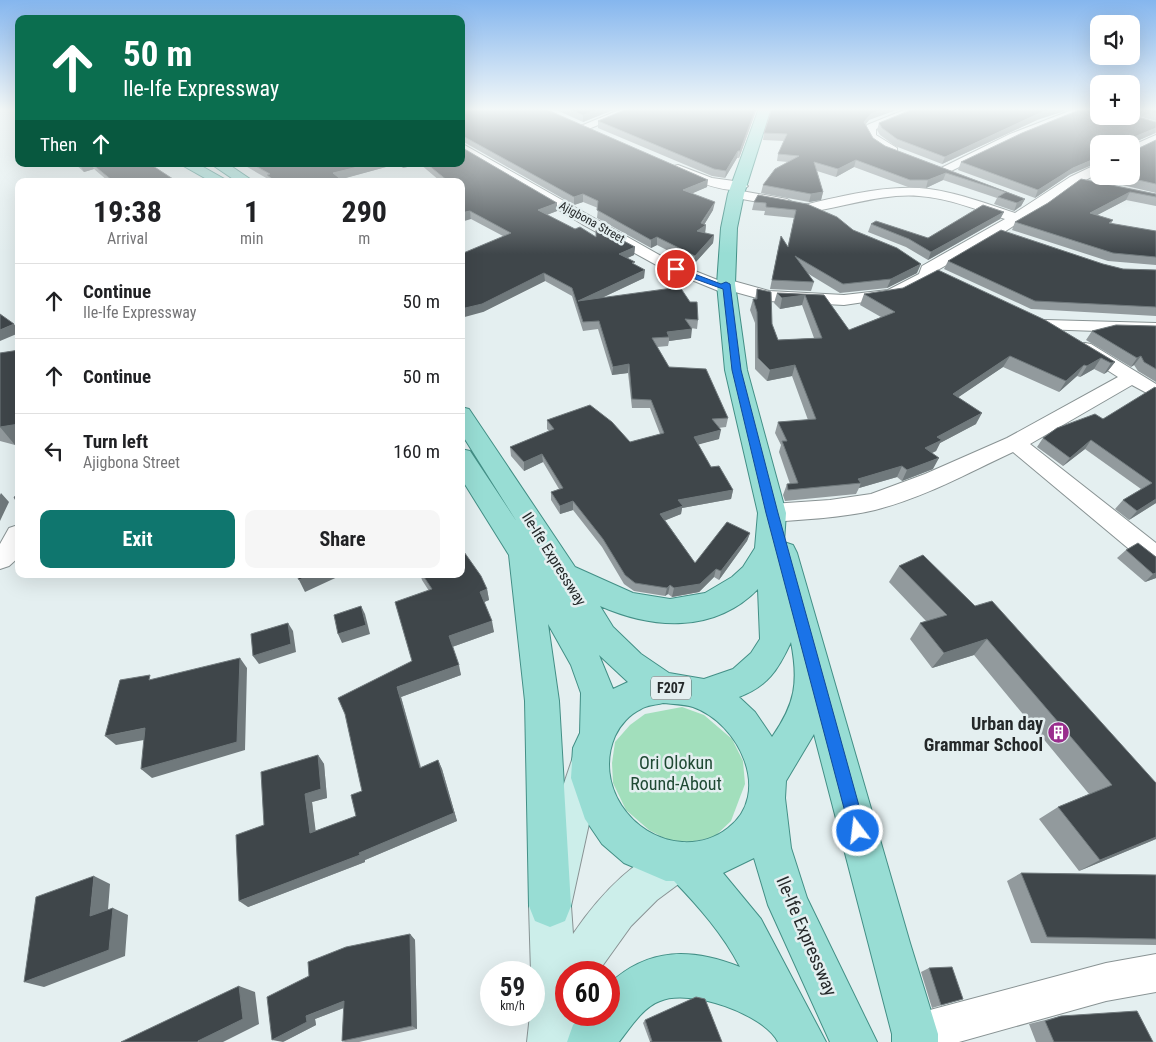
<!DOCTYPE html>
<html lang="en">
<head>
<meta charset="utf-8">
<style>
  :root { --surface:#fff; --page:#f6f6f6; --text:#202124; --muted:#757577; --line:#e0e0e0; --accent:#0f766e }
  body { margin:0; font-family:"Roboto Condensed",sans-serif; background:var(--page); color:var(--text); height:100vh; display:flex; flex-direction:column; font-size:19px; white-space:nowrap }
  * { box-sizing:border-box; margin:0 }
  p { font-size:16px; color:var(--muted) }
  .icon { flex:none; width:28px; height:28px; fill:none; stroke:currentColor; stroke-width:2; stroke-linecap:round; stroke-linejoin:round }
  .map { position:relative; flex:1; overflow:hidden }
  .sheet { position:absolute; left:15px; top:178px; width:450px; height:400px; display:flex; flex-direction:column; background:var(--surface); border-radius:10px; box-shadow:0 5px 20px #0002 }
  .sheet>* { flex:none }
  .top-card { position:absolute; left:15px; top:15px; width:450px; height:152px; border-radius:10px; box-shadow:0 5px 20px #0002; background:#0b6e4f; color:#fff; overflow:hidden }
  .fabs { position:absolute; left:1090px; top:15px; display:grid; gap:10px }
  .fabs a { display:grid; place-items:center; width:50px; height:50px; border-radius:10px; background:var(--surface); box-shadow:0 5px 20px #0002; font-size:25px }
  .speed { position:absolute; left:480px; top:961px; display:flex; gap:10px; font-size:25px; font-weight:700; text-align:center }
  .speed>* { display:grid; place-content:center; width:65px; height:65px; border-radius:50%; background:var(--surface); box-shadow:0 5px 20px #0002; line-height:1 }
  .speed small { font-size:12px; font-weight:400 }
  .speed .limit { border:8px solid #d22; background:#fff; color:#111 }
  .pin { position:absolute; display:grid; place-items:center; width:42px; height:42px; color:#fff; margin:-21px; border:2px solid #fff; border-radius:50%; box-shadow:0 1px 5px #0007 }
  .me { position:absolute; width:55px; margin:-28px; rotate:345deg; stroke-linejoin:round; filter:drop-shadow(0 0 4px #0008) }
  .turn { display:flex; align-items:center; gap:18px; height:105px; padding:0 25px; font-size:22px }
  .turn .icon { width:65px; height:65px; stroke-width:2.5 }
  .turn b { display:block; font-size:35px; line-height:42px }
  .then { display:flex; align-items:center; height:48px; padding:0 25px; background:#0003; gap:10px; font-size:19px }
  .eta { display:flex; justify-content:space-evenly; align-items:center; height:85px; text-align:center }
  .eta b { font-size:30px; font-weight:700; line-height:35px }
  .action { display:flex; gap:10px; margin-top:auto; padding:10px 25px }
  .action a { flex:1; height:58px; border-radius:10px; background:var(--accent); color:#fff; font-size:20px; font-weight:700; line-height:58px; text-align:center }
  .action a+a { background:var(--page); color:var(--text) }
  ul { padding:0; list-style:none }
  li { display:flex; align-items:center; gap:15px; height:75px; padding:0 25px; border-top:1px solid var(--line) }
  li div { flex:1 }
  li b { display:block; font-size:19px }
  li em { font-style:normal }
  .map>svg:first-child { display:block }
</style>
</head>
<body>
<div class="map">
<svg width="1156" height="1042" viewBox="0 0 1156 1042">
  <rect width="100%" height="100%" fill="#e4eff0"/>
  <path fill="#a2dfbc" d="M682,707L704,715L732,739L743,761L745,784L731,821L714,837L690,842L668,840L649,830L626,810L613,783L612,763L615,742L630,725L645,714Z"/>
  <g fill="none" stroke-linecap="round" stroke-linejoin="round">
    <defs>
      <path id="street" d="M624,108H640L586,130H578L576,128Z
        M909,108H925L876,129V135L897,148V154H889L864,136L867,125Z
        M1077,108H1093L1018,138L947,173H939L937,170L1010,134Z
        M1156,135V143L1131,155V146Z
        M461,143L670,261L720,281L726,279L769,291L844,295L888,290L919,274L922,266L1005,219C977,210 949,198 919,196C882,193 845,207 809,212L804,211L802,208L804,205C842,196 890,184 929,189C959,193 987,204 1015,213L1070,177L1095,165L1099,164V173L1080,183L1001,234L936,271L933,279L898,297L844,305L768,301L728,290L721,292L660,267L582,224L461,151Z
        M678,165L712,178L741,182L748,186C736,199 688,178 674,172L672,169L674,166Z
        M736,190L787,199L794,203L787,207L731,197L729,194L731,191Z
        M1046,320L1156,323V333L1040,329L1037,325L1040,321Z
        M1085,343L1091,344L1156,384V398L1132,385L1030,444L1156,543V567L1147,564L1013,452C968,473 923,498 875,510C841,518 806,519 772,522L764,519L760,513L764,507L772,504L830,500L871,494L925,474L1007,438L1118,377L1079,352L1076,348L1079,344Z
        M18,525L19,557L9,566L0,569V544L9,528Z
        M1156,954V992L1106,1001L959,1042H898L895,1034L901,1020L915,1014L1106,963Z"/>
      <path id="secondary" d="M589,743L602,748L607,761L590,819L571,906L573,934C599,896 631,861 674,843L688,849L694,863L688,877L657,900L631,926L598,972H566V1015H576L573,1042H527L530,1015H534V972H531L529,906L552,819L576,748Z"/>
      <path id="primary" d="M759,108H771L744,194L737,228L735,284L747,370L786,513L784,542L793,545L797,553L910,943L938,1034V1042H892V1034L814,734L786,781L785,798L791,848L807,898L877,1042H830L768,905L754,858L723,873L761,919L826,1042H778C764,1014 690,988 660,1001C643,1007 630,1028 619,1042H567L573,1025L582,1015H609V984C649,947 692,948 740,967C723,934 699,907 674,881H666L624,863L602,844L585,819L571,778L573,748L580,733L581,693L571,665L548,624L559,701L571,906L565,921L550,927L535,921L529,906L525,701L509,555L461,478V449L470,451L517,522L461,433V407L469,409L575,567L633,593L670,599L705,593L732,577L743,567L755,548L758,513L725,370L717,284L721,228L728,194ZM758,589L760,639L751,653L733,669L704,679L669,673L641,654L613,627L600,606C652,629 714,634 758,589ZM791,642C799,683 795,704 772,737L755,712L739,697C768,686 778,670 791,642ZM599,655L628,682L613,689ZM663,703C673,704 684,704 693,707C739,723 773,794 728,828C714,839 698,843 682,842C631,838 594,784 615,736C620,725 630,714 641,709C647,705 656,705 663,703Z
        M180,164H198L228,181H210Z
        M211,164H228L253,181H236Z"/>
    </defs>
    <use href="#street" stroke="#899394" stroke-width="2"/>
    <use href="#secondary" stroke="#899394" stroke-width="2"/>
    <use href="#primary" stroke="#438f86" stroke-width="2"/>
    <use href="#street" fill="#fff" fill-rule="evenodd"/>
    <use href="#secondary" fill="#cceeea" fill-rule="evenodd"/>
    <use href="#primary" fill="#98ddd4" fill-rule="evenodd"/>
  </g>
  <path fill="#929a9d" d="M552,108H618L583,122Z
    M757,108L739,158H737L725,178L712,176L598,128V121Z
    M1131,108H1156V121L1131,114Z
    M461,111L707,187L692,193L713,210L704,225H706L705,233L714,235L713,243L694,264L657,245L651,248L597,218L598,208L583,202L574,205L462,141L461,142Z
    M869,120L865,125L873,138L885,146L1025,199L1021,206L1014,211L994,204L997,198L943,180L926,188L908,187L854,167L836,177L817,171L823,192L821,200L809,202L761,193L763,185L788,162L777,161L778,154L784,141L763,140L764,133Z
    M1037,120L942,164L895,146L880,135L877,130L879,123Z
    M1156,122V133L1134,142L1135,150L1156,140V193L1093,178L1097,171L1099,170V176H1131L1099,144L1069,175L1035,198L958,170L961,162Z
    M75,164H150L176,181H108L94,169L84,172Z
    M242,164H461L557,203V211L547,215L575,229L596,237L635,247L634,255L627,258L635,265L644,278L604,297L698,320L697,329L691,328V338L669,341L668,346L657,347L669,367L728,418L726,427L718,428L719,439L698,444L711,467L733,490L731,499L682,508L681,514L665,520L695,563L750,533L747,541L719,580L714,577L699,592L672,597L668,594L665,596L634,591L624,584L602,547L573,510L560,514L551,500V492L559,489L543,462L524,471L511,456L510,447L549,431L547,429V420L630,442L660,434L650,408H632L628,373L612,375L598,329L583,331L572,296L545,281L483,312L503,236L471,219L461,181H440L420,164L403,168L397,164L341,179L343,181H269L268,179Z
    M1081,179L1156,194V206L1126,200L1097,215L1113,220L1111,224L1156,231V265L1108,261L1012,230L1015,222L1048,203Z
    M758,195L853,230L917,273L887,288L840,293L807,273L814,282L811,291L770,289L779,244L788,246L794,218L764,215L765,211L752,210L754,202Z
    M1004,212L1000,219L928,260L906,247L868,232L871,224L928,238Z
    M948,261L1103,264L1123,269L1156,270V316L1031,309L944,269Z
    M757,289L772,324L778,340L814,338L802,305L780,309L774,303L777,293L824,295L849,330L881,317L860,305L864,294L1115,362L1107,372L1104,374L1094,369L1080,377L1077,376L1059,392L1003,367L958,397L976,424L940,443L936,451L932,453L933,469L902,481L897,477L859,488L856,494L785,501L783,495L787,484H790L779,452L781,445L775,433L778,422L808,420L792,376L767,381L755,369V323L750,310L753,299H755Z
    M1156,326V382L1138,371L1134,365L1131,367L1086,340L1092,331Z
    M19,350V444L15,445L0,441V353Z
    M1156,388V503L1129,520L1115,509L1123,500L1141,489L1085,449L1063,466L1037,447L1043,438L1103,419Z
    M1126,550L1155,557L1156,578L1145,582L1117,558Z
    M923,555L1156,839L1079,871L1039,819L1058,807L1089,794L974,655L932,668L910,639L920,623L926,621L889,582L899,566Z
    M420,574H461L487,589L489,600L484,602L494,632L452,647L461,675L401,697L421,767L438,760L442,769L457,821L365,860V862L248,907L264,825L318,755L324,764L327,798L312,802L315,831L356,816L362,791L412,661L429,591L422,580Z
    M1021,873L1156,875V945L1031,943L1007,881Z
    M410,934L415,940L417,1029L359,1042H345L342,1041L344,1008L315,1019L316,1025L283,1042Z
    M929,968L963,999L932,1008L921,972Z
    M1061,1016L1153,1042H1036L1029,1024Z
    M645,1020L722,1042H650L643,1023Z"/>
  <path fill="#70797c" d="M601,108H618L583,122V115Z
    M756,108H757L739,158L740,151Z
    M886,108H902L869,120L862,129L864,122L871,114Z
    M1055,108H1074L1037,120L942,164L945,157L1040,113Z
    M1156,128L1155,133L1131,144L1134,137Z
    M738,151L737,158L725,178L726,171Z
    M1099,157V162L1069,175L1035,198L1038,190L1073,168Z
    M856,160L854,167L836,177L838,169Z
    M84,164H91L94,169L84,172L80,165Z
    M370,164H397L335,181L333,173Z
    M402,164H420L403,168Z
    M946,173L943,180L926,188L928,180Z
    M708,180L707,187L682,198L683,190Z
    M823,192L821,200L809,202L811,194Z
    M1130,192L1126,200L1086,221L1090,213Z
    M583,194V202L574,205V197Z
    M1025,199L1021,206L1014,211L1017,203Z
    M715,202L713,210L702,228L706,225L705,233L697,231Z
    M557,203V211L538,218V210Z
    M470,211L471,219L461,222V213Z
    M1004,212L1000,219L928,260L931,252Z
    M714,235L713,243L694,264L695,256Z
    M657,237V245L651,248V240Z
    M635,247L634,255L619,262V254Z
    M921,264L917,273L887,288L891,279Z
    M645,270L644,278L578,309V301Z
    M544,273L545,281L483,312L461,318V309Z
    M805,295L802,305L780,309L782,298Z
    M14,324L19,331V333L0,341V330Z
    M692,329L691,338L669,341V337L667,332Z
    M1010,356L1003,367L947,405L953,394Z
    M1141,356L1134,365L1131,367L1137,358Z
    M1101,358L1094,369L1080,377L1087,366Z
    M1115,362L1107,372L1104,374L1111,363Z
    M629,364L628,373L612,375L613,367Z
    M795,365L792,376L767,381L770,370Z
    M1084,365L1077,376L1059,392L1066,381Z
    M982,413L976,424L940,443L936,451L919,459L925,448L937,437Z
    M19,424V444L15,445L0,427Z
    M721,430L719,439L693,446L694,437Z
    M1091,440L1085,449L1063,466L1070,458Z
    M542,454L543,462L524,471V462Z
    M939,458L933,469L902,481L907,470Z
    M902,466L897,477L859,488L861,483L858,479Z
    M733,490L731,499L682,508L681,514L659,523L660,514L678,500Z
    M1,493L9,502L0,521V495Z
    M1156,499V503L1129,520L1137,511Z
    M573,501V510L560,514V506Z
    M750,533L747,541L719,580L721,571Z
    M716,569L714,577L699,592L672,597L674,588Z
    M1156,573V578L1145,582L1153,574Z
    M312,574H344L305,592L299,580Z
    M670,585L668,594L665,596L667,588Z
    M487,589L489,600L482,603L480,592Z
    M361,606L365,614L370,634L342,643L338,634Z
    M492,621L494,632L452,647L449,636Z
    M288,623L293,631L296,652L259,664L253,656Z
    M987,639L974,655L932,668L944,653Z
    M240,658L247,668L245,750L152,778L141,769Z
    M459,665L461,675L401,697L423,777L420,768L397,687Z
    M145,728L155,738L116,745L105,736Z
    M318,755L324,764L327,798L312,802L317,841L310,833L305,794Z
    M438,760L442,769L457,821L365,860V862L248,907L239,901L359,853Z
    M1156,837V839L1079,871L1100,860Z
    M94,876L110,884L107,923L90,916Z
    M113,908L128,915L125,956L44,987L24,982Z
    M410,934L415,940L417,1029L412,1026Z
    M239,986L255,992L259,1024L223,1042H198Z
    M344,1001L351,1005L315,1019L316,1025L283,1042L272,1040L306,1016Z"/>
  <path fill="#3f464a" stroke="#70797c" d="M470,108H543L708,180L683,190L715,202L701,223L706,225L697,231L714,235L695,256L657,237L651,240L597,210L598,201L583,194L574,197L461,135V111Z
    M567,108H601L583,115Z
    M629,108H756L740,151H738L726,171L714,169L598,121Z
    M772,108H886L871,114L864,122L873,138L885,146L1025,199L1017,203L998,197L1006,192L946,173L928,180H910L856,160L838,169L814,162L823,192L811,194L763,185L775,169L799,156L778,154L787,134L764,133Z
    M916,108H1055L1040,113L945,157L897,139L882,128L879,123Z
    M1084,108H1099V116H1131V115L1156,122V128L1134,137L1135,150L1156,140V184L1121,176H1131V144H1099V157L1073,168L1038,190L961,162L1022,133Z
    M1138,108H1156V113Z
    M461,147L557,203L538,210L575,229L580,227L596,237V226L635,247L619,254L635,262L632,263L645,270L578,301L680,287L690,302H697L698,320L685,319L692,329L667,332L669,337L652,338L669,367L706,369L728,418L712,419L721,430L694,437L711,467L719,466L733,490L678,500L683,506L660,514L695,563L727,522L750,533L721,571L716,569L700,584L674,588L670,585L667,588L635,583L625,575L603,539L573,501L560,506L551,492L563,488L542,454L524,462L510,447L554,429L547,420L590,405L612,422L630,442L664,433L651,400L632,399L629,364L613,367L599,321L583,322L572,288L544,273L482,304L461,309V254L511,233L470,211L461,213V181H448L427,164H461Z
    M92,164H150L176,181H113Z
    M252,164H370L333,173L343,181H275L267,175L270,174Z
    M1081,179L1156,194V197L1130,192L1090,213L1113,220L1109,223L1156,231V257L1113,253L1015,222L1048,203Z
    M758,195L807,204L837,217L853,230L897,248L921,264L891,279L843,284L795,256L814,282L772,280L781,236L788,247L796,210L766,207V203L754,202Z
    M983,205L1004,212L931,252L909,239L871,224L876,221L928,238Z
    M1001,230L1103,264L1123,269L1156,270V307L1035,301L948,261Z
    M938,270L1045,320L1115,362L1111,363L1101,358L1087,366L1084,365L1066,381L1010,356L953,394L982,413L937,437L942,440L925,448L939,458L907,470L902,466L858,479L861,483L788,490L787,484L798,483L782,441H787L778,422L816,419L795,365L770,370L758,358L757,312L753,299H757V289L771,292L772,324L778,340L822,338L805,295L782,298L777,293L824,295L849,330L895,312L864,294L903,288Z
    M0,314L14,324L0,330Z
    M1116,325L1156,326V369L1144,362L1141,356L1137,358L1092,331Z
    M19,350V424L0,427V353Z
    M1155,387L1156,388V499L1137,511L1123,500L1152,483L1091,440L1070,458L1043,438L1057,428L1095,414L1103,419Z
    M19,495V507L14,497Z
    M1138,543L1156,557V573L1153,574L1126,550Z
    M462,549L481,576L487,589L480,592L492,621L449,636L459,665L397,687L420,768L438,760L454,813L359,853L360,855L239,901L236,835L264,825L261,772L318,755L321,789L305,794L310,833L356,816L351,795L362,791L345,714L338,698L412,661L395,602L432,589L422,574H461Z
    M923,555L975,606L992,601L1156,783V837L1100,860L1058,807L1112,785L987,639L944,653L920,623L947,615L899,566Z
    M296,574H312L299,580Z
    M361,606L366,625L338,634L334,615Z
    M288,623L291,644L253,656L251,634Z
    M240,658L237,742L141,769L145,728L105,736L120,680L150,675L149,680Z
    M1021,873L1156,875V939L1047,937Z
    M94,876L90,916L113,908L109,950L24,982L36,897Z
    M410,934L412,1026L342,1041L344,1001L306,1016L307,1022L272,1040L267,997L309,976L308,962L346,947Z
    M952,967L963,999L941,1005L929,968Z
    M239,986L243,1019L198,1041V1042H121Z
    M696,997L705,999L722,1042H650L652,1041L645,1020Z
    M1137,1011L1153,1042H1054L1045,1021L1061,1016Z"/>
  <linearGradient id="sky" x2="0" y2="1"><stop stop-color="#85b6ee"/><stop offset="0.43" stop-color="#f3f8f8"/><stop offset="1" stop-color="#f3f8f8" stop-opacity="0"/></linearGradient>
  <rect width="1156" height="254" fill="url(#sky)"/>
  <path fill="#1a73e8" stroke="#114b97" d="M676,267L721,284L726,282L730,284L741,370L778,513L866,831L864,837L858,839L852,837L850,831L766,513L732,370L723,289L673,271V268Z"/>
  <defs>
    <symbol id="building-disc" viewBox="-11 -11 22 22"><circle r="9.5" fill="#9a2d8d" stroke="#e4eff0"/><path d="M-4-6H4V6H1V3H-1V6H-4ZM-2.5-4.3h1.7v1.8h-1.7ZM.8-4.3h1.7v1.8H.8ZM-2.5-1h1.7V.8h-1.7ZM.8-1h1.7V.8H.8Z" fill="#fff"/></symbol>
  </defs>
  <g fill-rule="evenodd">
    <use href="#building-disc" x="1046" y="720" width="25" height="25"/>
  </g>
  <g text-anchor="middle" dominant-baseline="central" stroke-width="5" stroke-linejoin="round" paint-order="stroke">
    <g font-size="12" fill="#242829" stroke="#e4eff0">
      <text transform="translate(592 222) rotate(29)">Ajigbona Street</text>
    </g>
    <rect fill="#e4eff0" stroke="#5e6465" stroke-width="1" x="651" y="676.5" width="40" height="23" rx="4"/>
    <g font-size="14" font-weight="bold" fill="#242829">
      <text x="671" y="688">F207</text>
    </g>
    <g font-size="15" fill="#242829" stroke="#e4eff0">
      <text transform="translate(554 559) rotate(58)">Ile-Ife Expressway</text>
    </g>
    <g font-size="18" font-weight="bold" fill="#242829" stroke="#e4eff0" text-anchor="end">
      <text x="1043" y="723">Urban day<tspan x="1043" dy="21">Grammar School</tspan></text>
    </g>
    <g font-size="18" fill="#1f4933" stroke="#e4eff0">
      <text x="676" y="762">Ori Olokun<tspan x="676" dy="21">Round-About</tspan></text>
    </g>
    <g font-size="18" fill="#242829" stroke="#e4eff0">
      <text transform="translate(807 936) rotate(67)">Ile-Ife Expressway</text>
    </g>
  </g>
</svg>
<div class="fabs">
<a><svg class="icon" aria-label="sound" viewBox="0 0 24 24"><path d="M4 9h4l5-4v14l-5-4H4zM17 9q2 3 0 6"/></svg></a>
<a>+</a>
<a>−</a>
</div>
<div class="speed"><div>59<small>km/h</small></div><div class="limit">60</div></div>
<div class="pin" style="left:676px;top:269px;background:#d93025"><svg class="icon" aria-label="arrive" viewBox="0 0 24 24"><path d="M6 21V4h12l-3 4 3 4H6"/></svg></div>
<svg class="me" style="left:858px;top:831px" viewBox="-20 -20 40 40"><circle r="17" fill="#1a73e8" stroke="#fff" stroke-width="3"/><path d="M0-11L8 9 0 5-8 9z" fill="#fff"/></svg>
<div class="top-card">
<div class="turn"><svg class="icon" aria-label="ahead" viewBox="0 0 24 24"><path d="M12 20V5M6 11l6-6 6 6"/></svg><div><b>50 m</b>Ile-Ife Expressway</div></div>
<div class="then">Then<svg class="icon" aria-label="ahead" viewBox="0 0 24 24"><path d="M12 20V5M6 11l6-6 6 6"/></svg></div>
</div>
<section class="sheet">
<div class="eta">
<div><b>19:38</b><p>Arrival</p></div>
<div><b>1</b><p>min</p></div>
<div><b>290</b><p>m</p></div>
</div>
<ul>
<li><svg class="icon" aria-label="ahead" viewBox="0 0 24 24"><path d="M12 20V5M6 11l6-6 6 6"/></svg><div><b>Continue</b><p>Ile-Ife Expressway</p></div><em>50 m</em></li>
<li><svg class="icon" aria-label="ahead" viewBox="0 0 24 24"><path d="M12 20V5M6 11l6-6 6 6"/></svg><div><b>Continue</b></div><em>50 m</em></li>
<li><svg class="icon" aria-label="left" viewBox="0 0 24 24"><path d="M17 20v-9H6M10 6l-5 5 5 5"/></svg><div><b>Turn left</b><p>Ajigbona Street</p></div><em>160 m</em></li>
</ul>
<div class="action"><a>Exit</a><a>Share</a></div>
</section>
</div>
</body>
</html>
